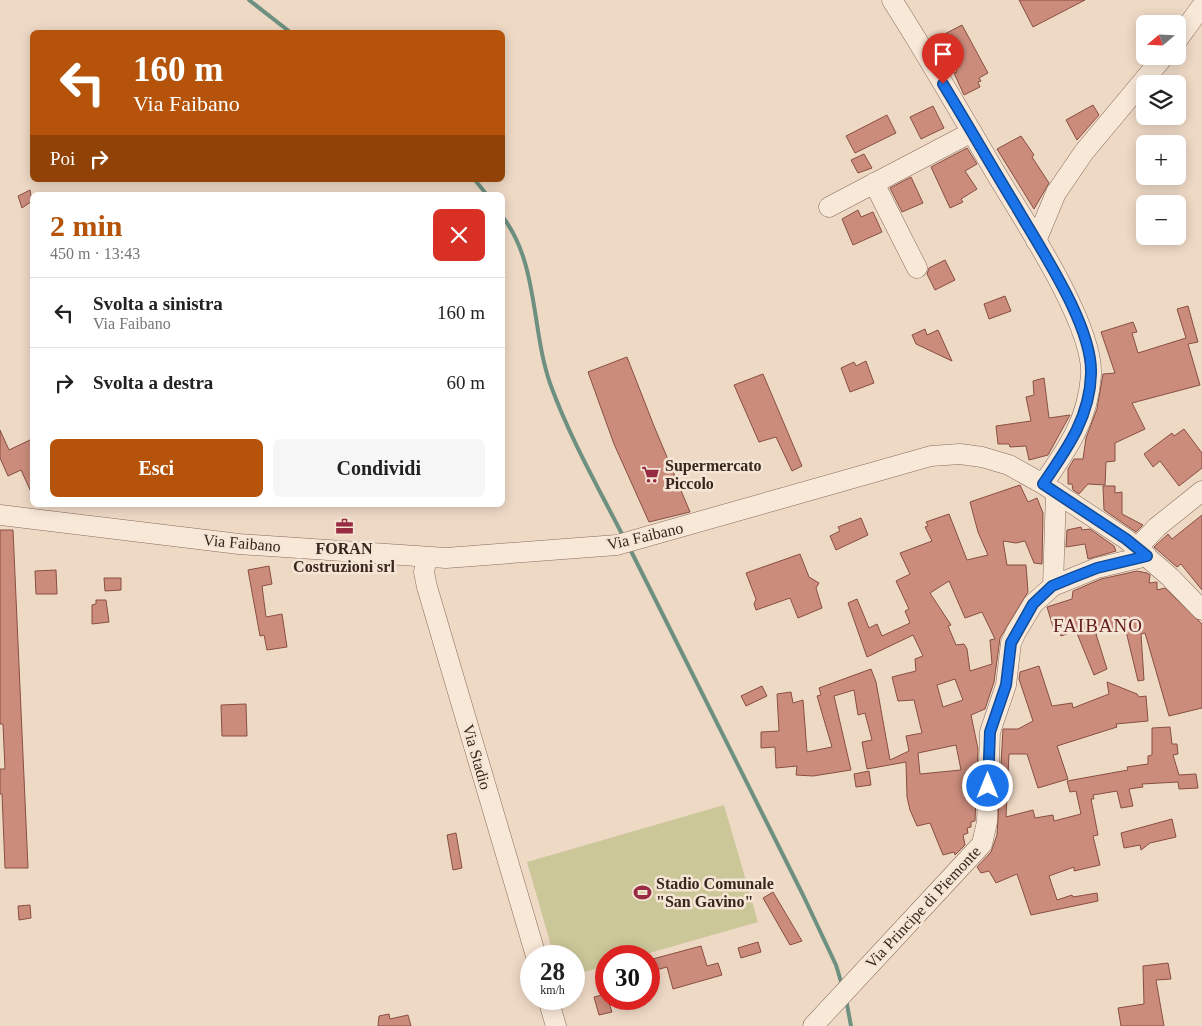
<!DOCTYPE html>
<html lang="it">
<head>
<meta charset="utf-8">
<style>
  :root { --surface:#fff; --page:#f6f6f6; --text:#222; --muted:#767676; --line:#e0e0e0; --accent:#b45309 }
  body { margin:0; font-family:"Times New Roman",serif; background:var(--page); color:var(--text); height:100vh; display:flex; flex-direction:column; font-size:19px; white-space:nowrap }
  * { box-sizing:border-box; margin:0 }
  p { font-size:16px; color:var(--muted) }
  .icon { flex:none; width:28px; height:28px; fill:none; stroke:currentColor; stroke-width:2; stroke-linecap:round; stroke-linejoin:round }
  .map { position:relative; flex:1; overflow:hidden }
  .sheet { position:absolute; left:30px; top:192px; width:475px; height:315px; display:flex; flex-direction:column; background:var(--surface); border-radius:8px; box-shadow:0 2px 12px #0003 }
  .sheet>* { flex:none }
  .hud { position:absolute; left:30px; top:30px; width:475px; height:152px; border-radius:8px; box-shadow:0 2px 12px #0003; background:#b45309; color:#fff; overflow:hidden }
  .needle { width:32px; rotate:251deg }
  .buttons { position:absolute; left:1136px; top:15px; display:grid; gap:10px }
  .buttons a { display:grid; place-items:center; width:50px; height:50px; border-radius:8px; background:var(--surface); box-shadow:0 2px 12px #0003; font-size:25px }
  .speed { position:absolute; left:520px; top:945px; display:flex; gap:10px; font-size:25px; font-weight:700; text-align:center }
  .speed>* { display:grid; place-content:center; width:65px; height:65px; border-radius:50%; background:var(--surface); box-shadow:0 2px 12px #0003; line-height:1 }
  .speed small { font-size:12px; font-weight:400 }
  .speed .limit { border:8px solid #d22; background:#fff; color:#111 }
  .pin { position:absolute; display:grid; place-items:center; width:42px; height:42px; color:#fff; margin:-51px -21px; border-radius:50% 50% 50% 0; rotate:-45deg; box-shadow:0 0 5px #0007 }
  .pin .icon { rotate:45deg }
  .me { position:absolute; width:55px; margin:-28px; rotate:0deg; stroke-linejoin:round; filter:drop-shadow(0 0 4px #0008) }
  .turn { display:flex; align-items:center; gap:18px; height:105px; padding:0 20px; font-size:22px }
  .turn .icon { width:65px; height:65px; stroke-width:2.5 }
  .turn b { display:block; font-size:35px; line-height:42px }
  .then { display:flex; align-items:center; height:48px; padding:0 20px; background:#0003; gap:10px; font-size:19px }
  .round { display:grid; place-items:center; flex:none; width:52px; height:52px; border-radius:8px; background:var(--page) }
  .summary { display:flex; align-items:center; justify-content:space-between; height:85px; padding:0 20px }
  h1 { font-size:30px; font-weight:700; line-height:38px; color:var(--accent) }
  .button { display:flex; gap:10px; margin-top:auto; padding:10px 20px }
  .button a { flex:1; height:58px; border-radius:8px; background:var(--accent); color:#fff; font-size:20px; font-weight:700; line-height:58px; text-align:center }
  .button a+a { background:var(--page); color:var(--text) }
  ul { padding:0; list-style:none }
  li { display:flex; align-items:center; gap:15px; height:70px; padding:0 20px; border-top:1px solid var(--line) }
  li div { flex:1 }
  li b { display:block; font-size:19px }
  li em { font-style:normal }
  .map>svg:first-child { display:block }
</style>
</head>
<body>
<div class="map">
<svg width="1202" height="1026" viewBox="0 0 1202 1026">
  <rect width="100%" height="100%" fill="#eed9c5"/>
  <path fill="#ccc799" d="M724,805L758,922L639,956H606V966L574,975V956H554L527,862Z"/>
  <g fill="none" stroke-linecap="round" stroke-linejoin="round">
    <path stroke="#6d9080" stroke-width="4" d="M249,0L290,32
      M475,180L487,195
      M502,216C539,263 531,332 551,386C570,438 598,487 623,536
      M629,547L803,895L836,965L842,985
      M846,999L851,1026"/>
  </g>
  <path fill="#cb8c7c" stroke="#884f41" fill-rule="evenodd" d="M1019,0H1085L1033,27Z
    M962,25L988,73L979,78L981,81L978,82L980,87L964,95L954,73L957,72L939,37Z
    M1093,105L1099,115L1077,140L1066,120Z
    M933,106L944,128L921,139L910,117Z
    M887,115L896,133L855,153L846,136Z
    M1021,136L1034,155L1032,157L1049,183L1034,209L997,149Z
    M967,148L977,164L965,171L977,189L961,199L963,202L950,208L931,167Z
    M864,154L872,168L858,173L851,160Z
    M911,177L923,203L902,212L890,188Z
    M30,190L32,201L22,208L18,196Z
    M858,210L861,217L873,212L882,232L853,245L842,219Z
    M945,260L955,280L935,290L927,274L929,268Z
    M1005,296L1011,311L989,319L984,304Z
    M1188,306L1198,342L1188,344L1200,385L1132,403L1145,429L1115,443V461L1106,462L1105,485L1088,484L1079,494L1073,490L1072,484H1068V469L1074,459H1083L1086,438L1097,409L1103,374L1115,373L1101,332L1133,322L1137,332L1132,333L1138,353L1186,338L1177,309Z
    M925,329L927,335L938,330L952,361L916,344L912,335Z
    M627,357L654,426L690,512L649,522L614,444L588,372Z
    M866,361L874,383L850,392L841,368L854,362L856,366Z
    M763,374L802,466L792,471L776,437L759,442L734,385Z
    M1044,378L1049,418L1070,415L1048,455L1029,460L1026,446L1010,447L1009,444H998L996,426L1031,421L1026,397L1034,395L1033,381Z
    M1184,429L1202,453V468L1179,486L1160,461L1153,467L1144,454L1172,433L1174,436Z
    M0,430L9,450L32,439V494L21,470L8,476L0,458Z
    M1020,485L1028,502L1037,498L1043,513L1042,564L1034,563L1025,541L1016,543L1003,541L1007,565H1026L1028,592L1000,638L994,682L985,709L971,715L978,749L975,821L971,822V827L967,828L968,833L963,835L965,845L955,855L954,852L943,855L930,823L917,826L910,810L907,797L906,762L867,769L862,742L872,740L865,713L858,715L854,690L834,696L851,770L813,776L796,775L797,766L776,768L775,747L761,748V732L779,731L777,694L791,692L793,703L803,700L807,752L832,747L817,696L821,695L819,688L871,669L876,682L890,760L909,751L906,736L922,733L914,700L898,701L892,677L916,671L915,659L923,656L913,635L867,657L848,603L857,599L869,628L877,624L882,636L910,623L905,611L909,609L896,581L910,574L900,553L932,541L925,527L928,526L926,522L949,514L967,560L988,555L978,532L970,502ZM949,581L965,618L982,612L995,639L990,640L992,664L970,671L967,649L964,644L956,645L948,626L951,625L930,593ZM955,679L963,700L943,707L937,685ZM956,745L961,770L920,774L918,753Z
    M1103,486H1115V493L1122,492V514L1143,525L1136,532L1104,510Z
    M1202,515V590L1181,564L1177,567L1154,547L1168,534L1172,539Z
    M861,518L868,535L836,550L830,536L840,531L838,527Z
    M1081,527L1082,530L1090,529L1114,546L1116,551L1088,559L1085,544L1066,547L1067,530Z
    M0,530H13L28,868H5L2,794H0V769H5L3,724H0Z
    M800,554L809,577L819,583L816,588L822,608L798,618L790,598L756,610L754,604L756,599L746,573Z
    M269,566L272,584L262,586L266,617L282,614L287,647L267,650L264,635L260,636L248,570Z
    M56,570L57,594H36L35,571Z
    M1137,571L1147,573L1150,575L1149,583L1157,582V590L1165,588L1202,624V708L1169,716L1145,633L1141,634L1144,680L1138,681L1125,627L1096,634L1107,669L1094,675L1076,631L1061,636L1058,628L1054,630L1047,607L1072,599L1073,591L1101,579Z
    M104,578H121V590L105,591Z
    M96,600H106L109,622L92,624V605L96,604Z
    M1039,666L1052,706L1072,703L1073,708L1109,694L1107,682L1137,694L1139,697L1146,696L1148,721L1116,724L1117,727L1057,746L1068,779L1038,788L1027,754H1009L1006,817L1033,810L1035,818L1053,815L1054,821L1081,814L1076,791L1070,792L1067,781L1128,770L1127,767L1148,764V756L1152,755V728L1170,727L1172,744H1177L1178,754L1173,755L1179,775L1196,774L1198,788L1179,789L1178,782L1142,784L1143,787L1129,789L1133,806L1121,808L1117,791L1093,795L1094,799H1091L1098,835L1093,836L1100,865L1074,871V867L1049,876L1057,900L1072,895L1073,897L1097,893L1098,901L1031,915L1017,874L996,883L989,871L981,873L977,867L991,852L997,835L1003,729H1018L1033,721L1019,679L1020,672Z
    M762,686L767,696L746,706L741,696Z
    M246,704L247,736H222L221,705Z
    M869,771L871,785L856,787L854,774Z
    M1172,819L1176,837L1150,843L1141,850L1140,845L1124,848L1121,833Z
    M456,833L462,868L453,870L447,835Z
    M773,892L802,941L790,945L763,898Z
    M30,905L31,918L19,920L18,906Z
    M758,942L761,952L741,958L738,948Z
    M701,946L707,966L718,963L722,975L673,989L667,967L649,972V960Z
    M1168,963L1171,979L1156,980L1164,1026H1121L1118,1008L1144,1004L1143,966Z
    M606,994L612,1012L599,1015L594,997Z
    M389,1014L390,1019L408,1015L411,1026H378L379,1016Z"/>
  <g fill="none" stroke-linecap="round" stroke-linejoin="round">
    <defs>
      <path id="minor" d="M892,0C928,56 961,114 995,172C1022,217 1094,325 1091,375C1088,420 1068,448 1043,484
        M1178,39L1202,6
        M874,183L917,268
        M829,207L972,132
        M1036,241L1056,193L1084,152L1164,56
        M0,515L239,544L446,558L617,545L931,456L960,454L982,457L1009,465L1043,484L1126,539L1170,577L1202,610
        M1137,548L1157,527L1202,491
        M427,557L424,572L427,587L536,956
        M1053,586L1056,492
        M548,999L556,1026
        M813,1026L982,844L987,822L990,732L1006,685L1011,643L1016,632L1033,604L1053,586L1097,568L1147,556"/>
    </defs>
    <use href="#minor" stroke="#896a5b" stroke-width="21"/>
    <use href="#minor" stroke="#f8e8d8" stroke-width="20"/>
  </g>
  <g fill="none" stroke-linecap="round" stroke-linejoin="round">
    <defs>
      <path id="route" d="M943,84C968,125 992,167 1017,208C1041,250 1093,326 1091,374C1090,417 1067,449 1043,484L1126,539L1147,556L1097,568L1074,577L1052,586L1033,604L1011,643L1006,685L990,732L988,786"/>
    </defs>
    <use href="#route" stroke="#114b97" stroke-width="12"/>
    <use href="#route" stroke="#1a73e8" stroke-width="9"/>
  </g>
  <defs>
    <symbol id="supermarket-bare" viewBox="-9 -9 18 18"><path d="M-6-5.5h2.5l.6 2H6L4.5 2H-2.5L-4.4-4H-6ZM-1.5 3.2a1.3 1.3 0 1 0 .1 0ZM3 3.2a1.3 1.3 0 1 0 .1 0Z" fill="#972c43" stroke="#f5e5d5" stroke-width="2.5" paint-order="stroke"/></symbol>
    <symbol id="office-bare" viewBox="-9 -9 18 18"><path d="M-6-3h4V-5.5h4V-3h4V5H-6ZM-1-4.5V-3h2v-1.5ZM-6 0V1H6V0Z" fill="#972c43" stroke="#f5e5d5" stroke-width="2.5" paint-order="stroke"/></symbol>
    <symbol id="stadium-bare" viewBox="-9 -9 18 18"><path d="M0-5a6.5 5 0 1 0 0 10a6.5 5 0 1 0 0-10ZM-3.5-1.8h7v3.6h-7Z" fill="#972c43" stroke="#f5e5d5" stroke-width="2.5" paint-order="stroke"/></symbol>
  </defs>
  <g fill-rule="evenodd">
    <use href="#supermarket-bare" x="638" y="462" width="25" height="25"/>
    <use href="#office-bare" x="332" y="514" width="25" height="25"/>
    <use href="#stadium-bare" x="630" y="880" width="25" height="25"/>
  </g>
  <g text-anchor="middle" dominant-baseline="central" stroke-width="5" stroke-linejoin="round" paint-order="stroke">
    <g font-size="16" font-weight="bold" fill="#39261f" stroke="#f5e5d5" text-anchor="start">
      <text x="665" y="465">Supermercato<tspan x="665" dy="18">Piccolo</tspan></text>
      <text x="344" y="548" text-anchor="middle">FORAN<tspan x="344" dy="18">Costruzioni srl</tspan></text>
      <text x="656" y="883">Stadio Comunale<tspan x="656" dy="18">"San Gavino"</tspan></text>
    </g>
    <g font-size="16" fill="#39261f" stroke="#f5e5d5">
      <text transform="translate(645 536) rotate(-13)">Via Faibano</text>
      <text transform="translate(242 543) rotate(5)">Via Faibano</text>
      <text transform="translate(477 757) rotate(74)">Via Stadio</text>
      <text transform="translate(923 907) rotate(-47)">Via Principe di Piemonte</text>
    </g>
    <g font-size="19" letter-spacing="1" fill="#651f1f" stroke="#f5e5d5">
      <text x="1098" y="625">FAIBANO</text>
    </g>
  </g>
</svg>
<div class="buttons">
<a><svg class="needle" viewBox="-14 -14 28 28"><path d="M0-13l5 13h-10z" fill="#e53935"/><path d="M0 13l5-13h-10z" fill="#767676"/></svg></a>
<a><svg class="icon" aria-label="layers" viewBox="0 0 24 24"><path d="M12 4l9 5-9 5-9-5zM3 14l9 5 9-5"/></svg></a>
<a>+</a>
<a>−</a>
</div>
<div class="speed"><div>28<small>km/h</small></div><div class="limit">30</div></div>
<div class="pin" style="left:943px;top:84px;background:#d93025"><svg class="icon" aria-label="arrive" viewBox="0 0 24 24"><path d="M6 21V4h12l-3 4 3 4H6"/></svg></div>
<svg class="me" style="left:988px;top:786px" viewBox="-20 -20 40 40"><circle r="17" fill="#1a73e8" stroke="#fff" stroke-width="3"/><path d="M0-11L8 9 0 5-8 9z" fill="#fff"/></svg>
<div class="hud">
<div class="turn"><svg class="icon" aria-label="left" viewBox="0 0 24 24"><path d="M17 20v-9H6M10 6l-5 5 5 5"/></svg><div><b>160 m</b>Via Faibano</div></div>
<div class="then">Poi<svg class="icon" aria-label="right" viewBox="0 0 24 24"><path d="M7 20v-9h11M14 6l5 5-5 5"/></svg></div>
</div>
<section class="sheet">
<div class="summary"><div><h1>2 min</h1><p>450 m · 13:43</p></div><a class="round" style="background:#d93025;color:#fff"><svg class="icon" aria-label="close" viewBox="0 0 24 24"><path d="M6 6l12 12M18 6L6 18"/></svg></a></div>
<ul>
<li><svg class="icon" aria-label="left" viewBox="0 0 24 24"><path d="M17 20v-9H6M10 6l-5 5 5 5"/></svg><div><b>Svolta a sinistra</b><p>Via Faibano</p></div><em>160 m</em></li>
<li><svg class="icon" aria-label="right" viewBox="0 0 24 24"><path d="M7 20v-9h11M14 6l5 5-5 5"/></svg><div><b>Svolta a destra</b></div><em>60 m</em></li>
</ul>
<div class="button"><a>Esci</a><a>Condividi</a></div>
</section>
</div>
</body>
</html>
